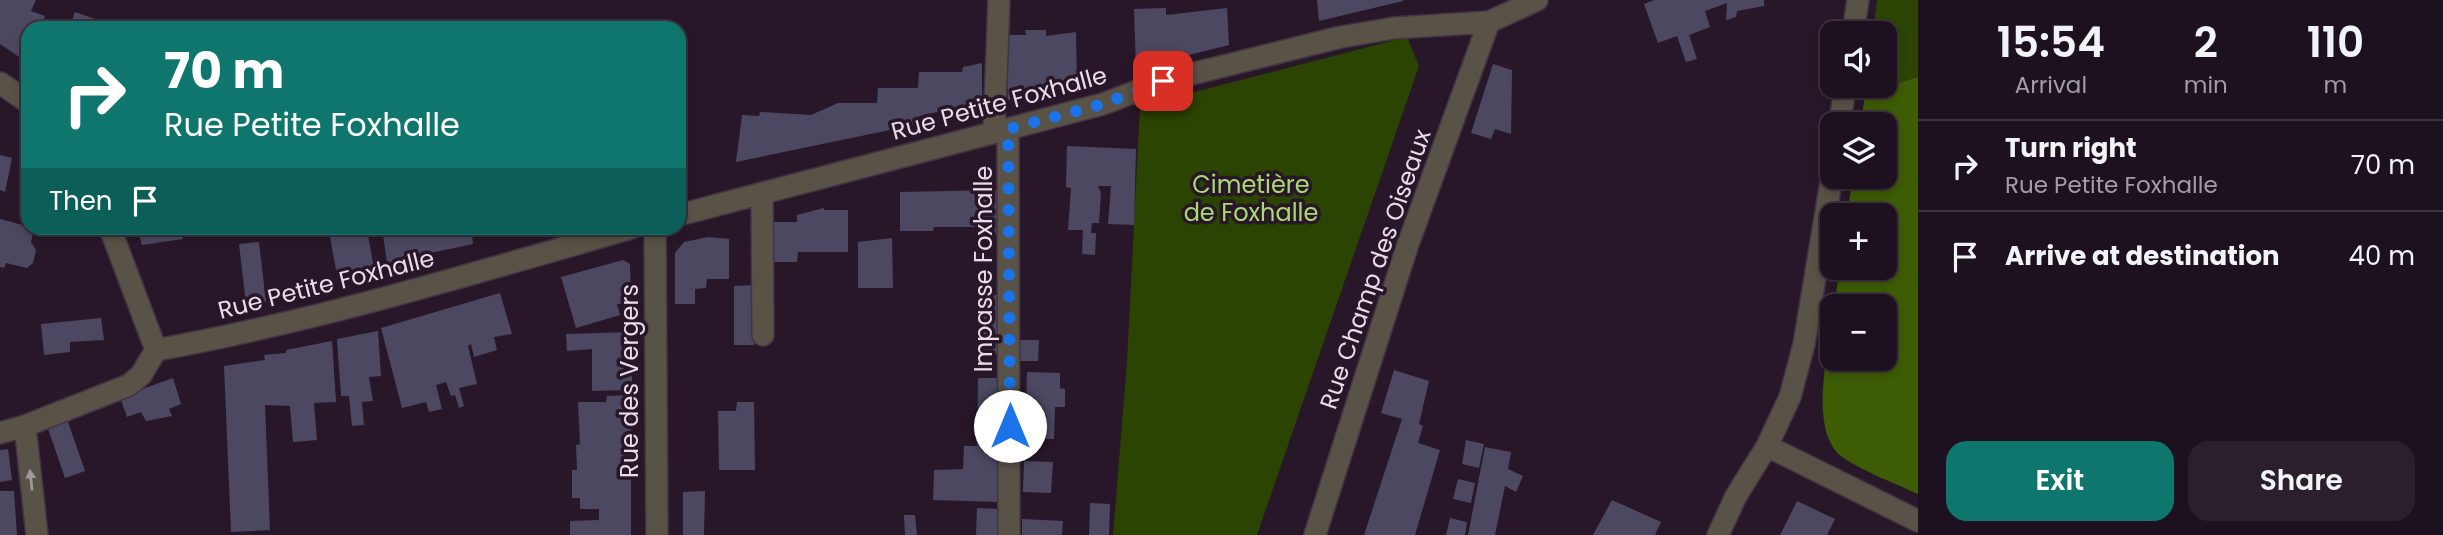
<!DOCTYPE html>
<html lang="en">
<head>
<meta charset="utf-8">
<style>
  :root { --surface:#1e111f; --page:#2b1f2c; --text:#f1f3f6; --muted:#a19da4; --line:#3c313d; --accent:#0f766e }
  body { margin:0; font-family:Poppins,sans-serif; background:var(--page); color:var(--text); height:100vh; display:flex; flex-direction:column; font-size:26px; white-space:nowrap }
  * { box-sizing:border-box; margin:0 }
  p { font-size:23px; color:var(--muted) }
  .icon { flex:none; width:38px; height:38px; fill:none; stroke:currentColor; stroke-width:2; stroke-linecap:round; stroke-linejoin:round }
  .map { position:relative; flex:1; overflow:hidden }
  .drawer { display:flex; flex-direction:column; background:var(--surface); width:525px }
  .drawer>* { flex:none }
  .guide { position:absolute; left:21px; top:21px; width:665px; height:214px; border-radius:21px; box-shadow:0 4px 10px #0003,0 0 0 2px var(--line); background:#0f766e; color:#fff; overflow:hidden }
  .buttons { position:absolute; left:1820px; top:21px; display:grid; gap:14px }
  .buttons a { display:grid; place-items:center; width:77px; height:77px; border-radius:14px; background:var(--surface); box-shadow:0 4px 10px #0003,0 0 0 2px var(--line); font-size:35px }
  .pin { position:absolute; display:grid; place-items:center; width:60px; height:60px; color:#fff; margin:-30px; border-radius:14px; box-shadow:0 4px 10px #0006 }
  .me { position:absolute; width:77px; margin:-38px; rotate:0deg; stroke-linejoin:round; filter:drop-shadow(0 0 5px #0008) }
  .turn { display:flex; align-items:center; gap:24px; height:147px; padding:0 28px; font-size:32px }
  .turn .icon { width:91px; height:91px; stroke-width:2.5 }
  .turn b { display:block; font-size:49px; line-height:60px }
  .then { display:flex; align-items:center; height:66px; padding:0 28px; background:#0003; gap:14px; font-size:26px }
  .eta { display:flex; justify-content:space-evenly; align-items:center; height:119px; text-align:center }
  .eta b { font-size:42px; font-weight:600; line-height:49px }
  .cta { display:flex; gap:14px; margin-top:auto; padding:14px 28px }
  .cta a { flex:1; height:80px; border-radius:21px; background:var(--accent); color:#fff; font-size:28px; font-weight:600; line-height:80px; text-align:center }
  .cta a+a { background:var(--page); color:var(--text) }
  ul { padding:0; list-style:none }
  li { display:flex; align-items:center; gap:21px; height:91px; padding:0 28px; border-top:2px solid var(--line) }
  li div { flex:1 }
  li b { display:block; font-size:26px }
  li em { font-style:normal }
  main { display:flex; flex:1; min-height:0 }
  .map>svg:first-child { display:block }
</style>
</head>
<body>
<main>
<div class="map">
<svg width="1918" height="535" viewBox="0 0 1918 535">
  <rect width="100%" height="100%" fill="#281729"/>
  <path fill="#2c4401" d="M1877,0H1918V77L1865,93L1866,86H1885V33H1873Z
    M1407,37L1419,66L1257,535H1113L1127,362L1140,106Z"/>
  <path fill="#3d5c04" d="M1918,77V494C1894,483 1867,473 1845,459C1808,436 1827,358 1832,322V359H1885V306H1834L1840,268H1885V215H1847L1853,177H1885V124H1861L1865,93Z"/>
  <path fill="#4d4861" d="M0,0H36L31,11L45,16L43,21L56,25L55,28H28V63L0,44Z
    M1317,0H1403V1L1319,21Z
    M1654,0H1764V6L1737,11L1736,17L1730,19L1726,20L1727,3L1705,11L1710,27L1689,35L1697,59L1686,62L1677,36L1658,43L1644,4Z
    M1166,8V15L1227,8L1229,45L1136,68L1134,9Z
    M75,12L95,19L92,28H69Z
    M1025,30H1046V36L1076,32L1077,84L1008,100L1006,35H1026Z
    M982,63V102L919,116V124L736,162L742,115L759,116L760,112L811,115L838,103H877L878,88H918L919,72H962L963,67Z
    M1493,64L1512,70L1511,134L1495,129L1491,139L1471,133Z
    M1067,146L1136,149L1134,225L1108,224L1111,186H1098L1101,193L1099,223H1092L1091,233H1096L1095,255L1082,254L1083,230H1068L1071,188L1066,187Z
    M0,155L12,158L5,192L0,190Z
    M997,190L998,235H978L977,227H934L933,231H900V192Z
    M824,208V210H848V252H798L797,262H773L774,222H797V215Z
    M0,219L34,228L31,242L36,250L33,263L27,268L6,263L4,268L0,267Z
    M137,228H180L183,239L142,245Z
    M332,228H355L356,232L367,229L374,269L337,275L330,237L334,236Z
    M393,228H471L473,244L411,257L413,269L389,275L383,235L394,233Z
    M708,237L729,239V279H707L706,288L695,289V304H675V253L684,242Z
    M892,238L893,288H858V242Z
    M259,242L266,302L246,304L239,244Z
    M623,260L630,264L631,303L617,304L620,315L576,328L561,277Z
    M754,285V345H734V286Z
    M500,293L512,334L494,337L497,350L474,357L471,344L468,346L477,384L459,388L464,406L459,408L455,395L451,396L446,382L436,385L442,409L429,412L426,402L402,408L381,328Z
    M980,295H997V327L1002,328V354H979Z
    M101,318L104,340L70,342V352L44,355L41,324Z
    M378,331L381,376L369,377L373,401L362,402L364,425L352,426L349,396H341L337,339Z
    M632,332V390L592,391V349L567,351L566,334Z
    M1018,340H1039L1038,361H1016Z
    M332,341L336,402L314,403L317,440L293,442L290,406L265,405L270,530L231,532L224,366L265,360L264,355L286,353V350Z
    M1394,370L1429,381L1419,424L1423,426L1418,443L1440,450L1415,535H1364L1402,419L1381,413Z
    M1027,372L1060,373V388L1065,389V407H1055L1054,439L1025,438Z
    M173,378L181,404L169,409L172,416L146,421L141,412L127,417L120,397Z
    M978,378H1002L1000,502L933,500L934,470L963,469L964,446H977Z
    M631,395V535H570V521L599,520V509H580V498H572V470H577L576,445L580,444L578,402H606L607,396Z
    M737,402H754L755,470H719L718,411H736Z
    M66,416L85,471L65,478L46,423Z
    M1466,440L1484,444L1479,468L1462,464Z
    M1485,447L1511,452L1508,469L1523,476L1516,492L1505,486L1495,535H1468Z
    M8,449L12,480L0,482V450Z
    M1024,461L1053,462L1051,493L1023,492Z
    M1458,479L1475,483L1471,503L1453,499Z
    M0,491H14L17,535H0Z
    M705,491L704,535H683V492Z
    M1612,500L1661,522L1655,535H1593Z
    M1797,501L1835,519L1827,535H1780Z
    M1090,503L1110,504L1109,535H1089Z
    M977,508L1000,509L999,535H976Z
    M904,515H915L917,535H905Z
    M1450,518L1467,522L1465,535H1446Z
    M1022,519L1063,521L1062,535H1022Z"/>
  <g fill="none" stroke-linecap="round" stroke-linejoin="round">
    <defs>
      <path id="minor" d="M1853,33L1858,0
        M0,83L28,102
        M1840,124L1845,86
        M1008,129L1009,535
        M994,132L999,0
        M762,193L763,335
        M679,215L1103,104L1163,81L1341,37L1394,28L1489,22L1537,0
        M110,228L156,350C317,321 475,273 632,228
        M655,228L657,535
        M25,426L37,535
        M0,433L25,426L129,385L141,375L156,350
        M1767,446L1918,521
        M1315,535L1407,247L1489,22
        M1718,535L1736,496L1767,446L1790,397L1804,344L1832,176"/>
    </defs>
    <use href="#minor" stroke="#433344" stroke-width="24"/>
    <use href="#minor" stroke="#595247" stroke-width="21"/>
  </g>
  <defs><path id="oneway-solid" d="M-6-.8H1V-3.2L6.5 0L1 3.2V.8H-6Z" transform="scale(1.75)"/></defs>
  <use fill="#a29898" href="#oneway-solid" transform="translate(31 480) rotate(-96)"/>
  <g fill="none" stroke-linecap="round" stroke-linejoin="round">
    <path stroke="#1a73e8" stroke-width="12" stroke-dasharray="0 21.6" d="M1010,426L1008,129L1103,104L1163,81"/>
  </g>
  <g text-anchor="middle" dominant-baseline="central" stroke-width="7" stroke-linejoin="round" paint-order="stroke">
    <g font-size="24" fill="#eaddea" stroke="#281729">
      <text transform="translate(999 103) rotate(-15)">Rue Petite Foxhalle</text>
      <text transform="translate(983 269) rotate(-90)">Impasse Foxhalle</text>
      <text transform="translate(1375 269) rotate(-71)">Rue Champ des Oiseaux</text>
      <text transform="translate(326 284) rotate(-14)">Rue Petite Foxhalle</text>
      <text transform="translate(629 381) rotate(-90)">Rue des Vergers</text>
    </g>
    <g font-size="24" fill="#a9d970" stroke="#281729">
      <text x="1251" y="184">Cimetière<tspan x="1251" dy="28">de Foxhalle</tspan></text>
    </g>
  </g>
</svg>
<div class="buttons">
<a><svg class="icon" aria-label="sound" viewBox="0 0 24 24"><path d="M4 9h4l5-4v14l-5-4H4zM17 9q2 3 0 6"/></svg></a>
<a><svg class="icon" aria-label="layers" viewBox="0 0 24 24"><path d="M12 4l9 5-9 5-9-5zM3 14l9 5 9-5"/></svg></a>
<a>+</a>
<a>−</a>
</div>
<div class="pin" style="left:1163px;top:81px;background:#d93025"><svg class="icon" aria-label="arrive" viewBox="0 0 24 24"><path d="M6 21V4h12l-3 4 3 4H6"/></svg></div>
<svg class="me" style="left:1010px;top:426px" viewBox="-20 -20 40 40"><circle r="19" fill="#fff"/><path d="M0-13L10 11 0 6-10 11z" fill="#1a73e8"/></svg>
<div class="guide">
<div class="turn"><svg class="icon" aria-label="right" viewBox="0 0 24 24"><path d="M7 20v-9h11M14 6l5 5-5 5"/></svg><div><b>70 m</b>Rue Petite Foxhalle</div></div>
<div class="then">Then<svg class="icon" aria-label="arrive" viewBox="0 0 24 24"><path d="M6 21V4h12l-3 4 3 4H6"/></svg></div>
</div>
</div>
<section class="drawer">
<div class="eta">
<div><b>15:54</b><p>Arrival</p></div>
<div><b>2</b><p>min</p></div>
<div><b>110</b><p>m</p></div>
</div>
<ul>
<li><svg class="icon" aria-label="right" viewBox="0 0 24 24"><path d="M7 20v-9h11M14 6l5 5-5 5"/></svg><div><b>Turn right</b><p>Rue Petite Foxhalle</p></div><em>70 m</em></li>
<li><svg class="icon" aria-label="arrive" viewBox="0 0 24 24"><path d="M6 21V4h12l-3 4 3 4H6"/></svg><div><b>Arrive at destination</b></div><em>40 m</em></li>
</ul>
<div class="cta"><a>Exit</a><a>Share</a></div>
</section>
</main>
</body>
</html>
